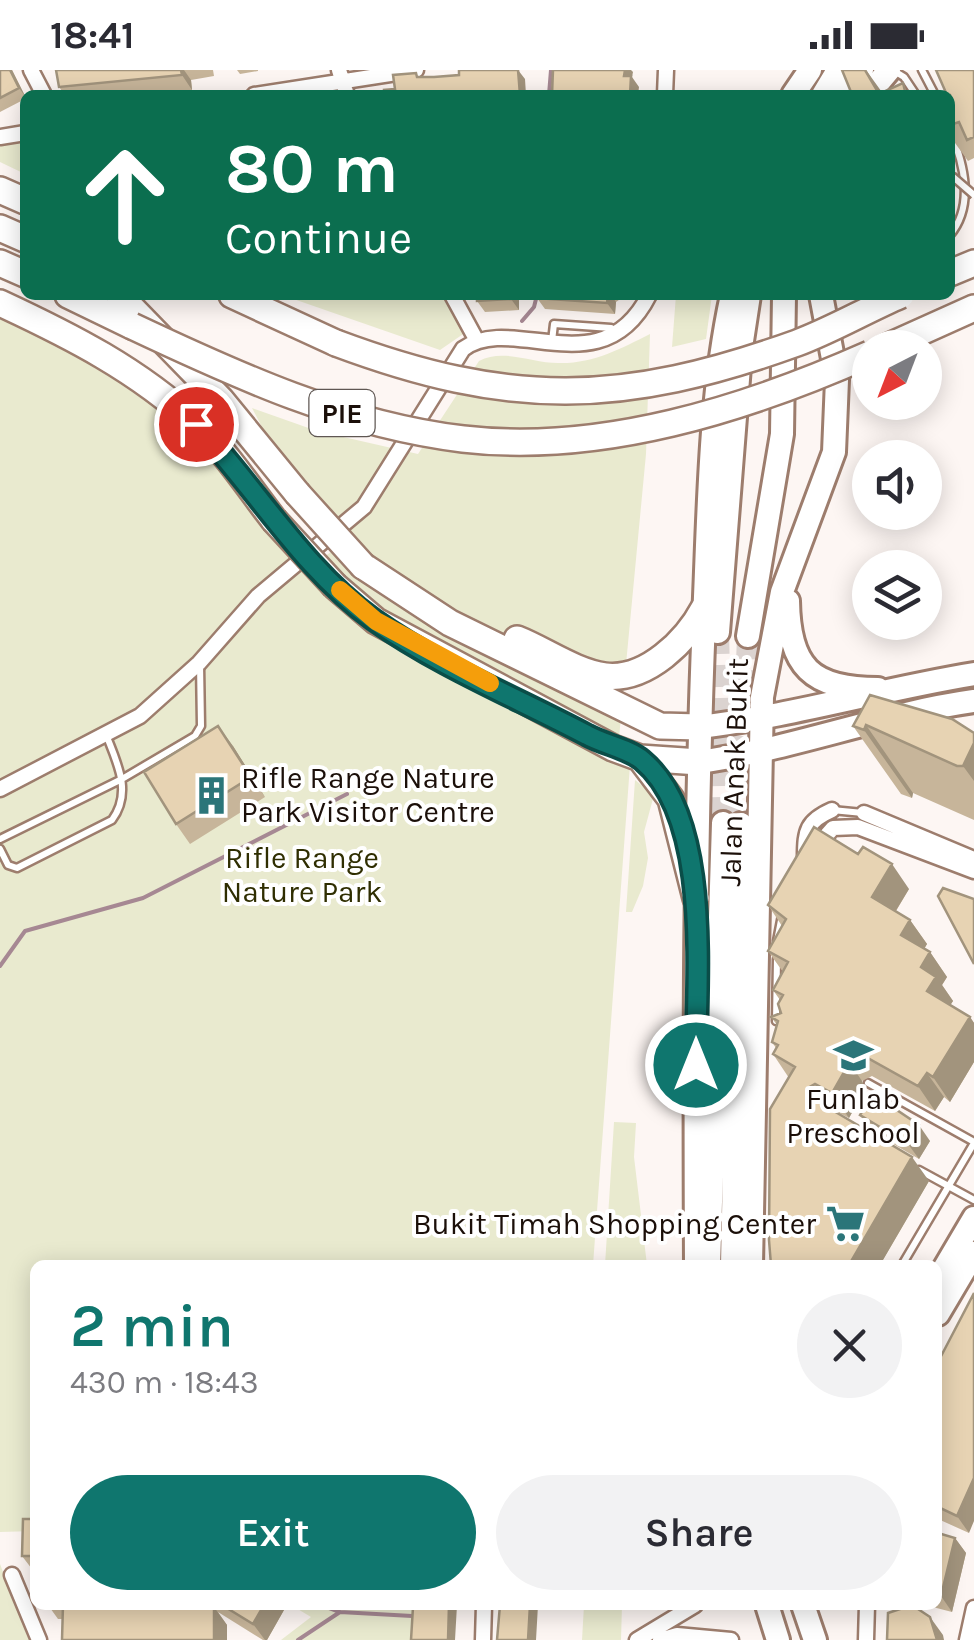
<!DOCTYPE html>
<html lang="en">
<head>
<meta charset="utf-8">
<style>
  :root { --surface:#fff; --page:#f2f2f3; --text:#2b2b33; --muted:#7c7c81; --accent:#0f766e }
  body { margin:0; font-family:Karla,sans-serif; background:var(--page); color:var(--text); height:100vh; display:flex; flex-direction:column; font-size:38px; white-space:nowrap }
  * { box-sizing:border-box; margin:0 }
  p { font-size:32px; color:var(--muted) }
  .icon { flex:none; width:55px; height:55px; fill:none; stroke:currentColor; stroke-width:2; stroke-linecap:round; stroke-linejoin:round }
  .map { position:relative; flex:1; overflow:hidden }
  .sheet { position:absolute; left:30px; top:1190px; width:912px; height:350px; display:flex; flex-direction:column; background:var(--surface); border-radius:15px; box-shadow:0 5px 25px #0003 }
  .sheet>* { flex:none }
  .guide { position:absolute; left:20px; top:20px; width:935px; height:210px; border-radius:15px; box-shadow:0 5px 25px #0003; background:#0b6e4f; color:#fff; overflow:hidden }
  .needle { width:65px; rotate:222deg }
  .buttons { position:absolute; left:852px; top:260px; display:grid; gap:20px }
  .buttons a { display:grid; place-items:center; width:90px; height:90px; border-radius:50%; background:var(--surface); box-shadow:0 5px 25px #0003; font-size:50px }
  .pin { position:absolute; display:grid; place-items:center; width:85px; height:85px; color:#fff; margin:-42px; border:5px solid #fff; border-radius:50%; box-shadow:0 2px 10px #0007 }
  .me { position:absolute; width:110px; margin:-55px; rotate:0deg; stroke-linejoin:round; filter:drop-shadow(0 0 8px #0008) }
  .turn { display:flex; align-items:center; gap:35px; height:210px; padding:0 40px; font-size:45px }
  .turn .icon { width:130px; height:130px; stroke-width:2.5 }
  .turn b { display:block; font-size:70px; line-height:85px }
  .round { display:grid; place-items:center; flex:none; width:105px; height:105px; border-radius:52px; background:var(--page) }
  .head { display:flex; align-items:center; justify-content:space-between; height:170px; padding:0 40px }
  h1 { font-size:60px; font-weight:600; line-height:75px; color:var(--accent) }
  .action { display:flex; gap:20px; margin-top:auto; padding:20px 40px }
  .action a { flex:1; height:115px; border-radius:60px; background:var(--accent); color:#fff; font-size:40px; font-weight:600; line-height:115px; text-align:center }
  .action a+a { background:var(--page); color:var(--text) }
  .status { display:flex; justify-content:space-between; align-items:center; height:70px; padding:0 50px; background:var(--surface); direction:ltr }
  .status svg { height:28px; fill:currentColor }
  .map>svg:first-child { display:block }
</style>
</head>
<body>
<div class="status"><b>18:41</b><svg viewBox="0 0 49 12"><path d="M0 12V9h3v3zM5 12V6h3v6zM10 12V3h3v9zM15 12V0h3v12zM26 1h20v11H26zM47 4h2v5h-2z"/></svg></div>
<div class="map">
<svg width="974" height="1570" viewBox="0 0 974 1570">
  <rect width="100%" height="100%" fill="#fdf6f3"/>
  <path fill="#e9eacf" d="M25,66V104L0,92V75Z
    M282,225H451L469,260L440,280Z
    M676,225H712L706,269L672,277Z
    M0,245C73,278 144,319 200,376C238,414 272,458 307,499L352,467L279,390L252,338L317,361L418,384L479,291C503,278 532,293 558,293C593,294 620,279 650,264L646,384L617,689L630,695L593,1195H35V1461L0,1462Z
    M635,710L654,725L644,762L648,788L643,816L632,842H626Z
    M614,1052L636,1053L634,1087L647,1195H605Z
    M0,1494L29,1570H0Z
    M291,1535H419L414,1570H281L311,1547Z
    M584,1535H622L621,1570H582Z"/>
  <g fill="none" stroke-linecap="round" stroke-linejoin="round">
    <path stroke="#a68893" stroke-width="4" d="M549,25L551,0
      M522,251L534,237L537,225
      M0,896L25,861L143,828L347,724
      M321,1535L340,1542L412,1546
      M298,1570L340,1542"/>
    <path stroke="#dbd3d0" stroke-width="22" stroke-dasharray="22 11" stroke-linecap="butt" d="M718,562L723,753
      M741,754L748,566"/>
    <defs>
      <path id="service" d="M922,0L935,25
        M894,1L904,7L916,25
        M950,60C965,96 974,136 950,165
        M552,271L554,254L611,258
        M832,740L863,743
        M0,769L122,709L195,666L201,656L200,594
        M0,779L8,795L17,798L112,750C132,723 118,695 107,667
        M777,871L782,845
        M776,951L777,889
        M868,1013L974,1072
        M919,1100L974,1130
        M902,1195L974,1073"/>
      <path id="minor" d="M31,0L44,25
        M339,0L347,25
        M254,25L416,0
        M665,25L666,0
        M0,67L25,63
        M452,225L477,271
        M0,719L140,646L199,593L258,526L364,437L463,279C513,242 602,318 649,225
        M864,743L974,789
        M817,776L833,758L858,757L974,801
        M805,787C805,760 807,751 832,740
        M12,1505L39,1570
        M483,1570L484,1535
        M637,1570L695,1535
        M660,1570L677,1565L731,1570
        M866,1570L867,1535
        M967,1570L974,1538"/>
      <path id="primary" d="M823,25L838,0
        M843,25L862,0
        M718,562L740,284L749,225
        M748,566L782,364L784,225
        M700,657C792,646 882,619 974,604
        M699,692C793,679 881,644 974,631
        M709,1195L723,753
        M732,1195L741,754"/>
      <path id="trunk" d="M793,25L810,0
        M868,25L889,0
        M788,531C789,597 811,619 878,619
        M696,1195C695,980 695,765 704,550C709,442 709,331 732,225
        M751,1195L762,627L782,522L834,382L837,310L821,225
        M938,1209L974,1148
        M938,1244L974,1183
        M767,1535L778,1570
        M803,1535L815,1570"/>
      <path id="motorway" d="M0,120L25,131
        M0,158L25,169
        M0,193L25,204
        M950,203L974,193
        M68,225L132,256
        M119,225L221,330L297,423
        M232,225L336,273
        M0,233C71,266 138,300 196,354C226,382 249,418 274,450
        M885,278L974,238
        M363,496L450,553L660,656L700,657
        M335,516L376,551L613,678L640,688L699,692
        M517,569C545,580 575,602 605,606C647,611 687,570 704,538
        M640,688L671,729L696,828"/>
    </defs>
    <use href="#service" stroke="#9d7d6d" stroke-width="11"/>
    <use href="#minor" stroke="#9d7d6d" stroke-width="19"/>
    <use href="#primary" stroke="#9d7d6d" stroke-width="28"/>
    <use href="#trunk" stroke="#9d7d6d" stroke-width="28"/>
    <use href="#motorway" stroke="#9d7d6d" stroke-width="30"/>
    <use href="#service" stroke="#fff" stroke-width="6"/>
    <use href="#minor" stroke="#fff" stroke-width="14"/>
    <use href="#primary" stroke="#fff" stroke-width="22"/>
    <use href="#trunk" stroke="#fff" stroke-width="22"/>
    <use href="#motorway" stroke="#fff" stroke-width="25"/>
    <defs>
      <path id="service-bridge" d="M952,106L974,125"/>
      <path id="motorway-bridge" d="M132,256C238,306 345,355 463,369C601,385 746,339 870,284
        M336,273C510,338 622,336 797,273C832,260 866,240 901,225
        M297,423L363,496
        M274,450L335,516"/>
    </defs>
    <use href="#service-bridge" stroke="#9d7d6d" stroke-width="11" stroke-linecap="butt"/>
    <use href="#motorway-bridge" stroke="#9d7d6d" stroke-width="30" stroke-linecap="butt"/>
    <use href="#service-bridge" stroke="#fff" stroke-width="6"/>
    <use href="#motorway-bridge" stroke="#fff" stroke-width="25"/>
  </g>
  <path fill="#c7b59a" d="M0,0H12L25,26V29L0,42Z
    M56,0H213L214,6L191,10L192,20L137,25H65L59,17Z
    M237,0H258V1L240,4Z
    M974,0V88L968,91L950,66V37Z
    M519,225V240L485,242L477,231Z
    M538,225H626L616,232L615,244L545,239L537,228Z
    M853,656L974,663V750L913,723L912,728L901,724Z
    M233,676L265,727L190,774L176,754Z
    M909,819L896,841L910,850L927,874L924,879L930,882L947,907L942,915L953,931L950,935L970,947L974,953V992L950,1032L944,1027L935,1041L872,1006L862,1011L865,1019L849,1048L831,1039L929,1111L880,1195L789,1008L773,984L776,978L772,972L777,955L771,947L781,943L780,930L773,920L783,902L768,881L782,856L768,835Z
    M860,1045L930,1071L919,1089L871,1061Z
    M938,1292L969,1463L938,1449Z
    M35,1449V1503L22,1486Z
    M938,1463L955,1468L966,1483L952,1542L925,1535H938Z
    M48,1535L210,1537L206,1535H281L284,1540L267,1570H263L218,1542L227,1555V1570H62L63,1549H58Z
    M630,1535H652L646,1540L632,1539Z"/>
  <path fill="#a2947d" d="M10,0H12L25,26L19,18Z
    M181,0H184L191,10L192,20L182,5Z
    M518,0L525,9L526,25H520Z
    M625,0H631L633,2L632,7L639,17L638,25H630L624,6Z
    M865,0H866L884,25H879Z
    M511,225H519V240L511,229Z
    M608,225H611L616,232L615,244L607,233Z
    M866,655L913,723L912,728L864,660Z
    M218,656L233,676L265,727L251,707Z
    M974,673V711L963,696Z
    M892,794L909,819L889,852L872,827Z
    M910,850L927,874L918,889L901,865Z
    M930,882L947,907L942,915L953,931L944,945L927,921L921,897Z
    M970,947L974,953V992L950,1032L933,1007Z
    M845,986L862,1011L865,1019L849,1048L832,1023Z
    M927,1003L944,1027L935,1041L918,1016Z
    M919,1055L930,1071L919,1089L908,1074Z
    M912,1087L929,1111L880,1195H849Z
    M974,1408V1451L969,1463L957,1446Z
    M955,1468L966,1483L952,1542L941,1526Z
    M264,1535H281L284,1540L267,1570H265L253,1554Z
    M449,1535H457L455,1570H448Z
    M530,1535H538L536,1570H528Z
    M214,1537L227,1555V1570H214Z
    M930,1547L943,1565L944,1570H937Z"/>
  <path fill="#e7d3b3" stroke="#a2947d" stroke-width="2.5" d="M0,0H10L19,18L0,28Z
    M56,0H181L182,5L59,17Z
    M459,0H518L520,25H384V20L395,19L393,5L416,3L417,7H434L459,5Z
    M553,0H625L624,6H631L630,25H552Z
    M842,0H865L879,24L903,13L906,25H842L851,22Z
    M936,0H974V67L967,70L959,52L950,55V37H952L950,25H947Z
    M477,225H511V229L477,231Z
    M538,225H608L607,233L537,228Z
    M870,625L952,649L974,663V673L963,696H957L866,655L864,660L853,656Z
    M218,656L251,707L176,754L144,702Z
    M814,757L858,784L863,777L892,794L872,827L910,850L901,865L930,882L921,897L936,907L927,921L970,947L933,1007L927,1003L918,1016L855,981L845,986L848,995L832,1023L815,1014L808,1018L810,1027L912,1087L849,1195H771L769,1170L770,1039L795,997L773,984L778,975L772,972L778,951L771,947L781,943L778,934L783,925L773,920L788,892L768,881L786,849L768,835Z
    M943,818L974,829V894L938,826Z
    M873,1024L919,1055L908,1074L860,1045Z
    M974,1223V1408L957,1446L938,1437V1292Z
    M23,1449H35V1486H22Z
    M938,1463L955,1468L941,1526L938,1525Z
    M63,1535L214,1537V1570H62Z
    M222,1535H264L253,1554Z
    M421,1535H449L448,1570H411L413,1537H421Z
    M500,1535H530L528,1570H497Z
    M912,1535L930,1547L937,1570H887L888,1543Z"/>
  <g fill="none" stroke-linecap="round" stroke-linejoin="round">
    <defs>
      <path id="route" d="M196,354C256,418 302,498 374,550C439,596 517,628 587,665C603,674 629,679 642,690C713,749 696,911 696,995"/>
    </defs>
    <use href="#route" stroke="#0a4d48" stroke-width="25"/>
    <use href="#route" stroke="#0f766e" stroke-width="18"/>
    <path stroke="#f59e0b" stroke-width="18" d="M340,520L376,551L490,613"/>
  </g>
  <defs>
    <symbol id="building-bare" viewBox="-9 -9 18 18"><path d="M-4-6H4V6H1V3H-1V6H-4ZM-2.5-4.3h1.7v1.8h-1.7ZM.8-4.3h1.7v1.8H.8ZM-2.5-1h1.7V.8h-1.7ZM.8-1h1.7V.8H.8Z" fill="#2b7579" stroke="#fff" stroke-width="2.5" paint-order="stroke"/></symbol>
    <symbol id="school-bare" viewBox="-9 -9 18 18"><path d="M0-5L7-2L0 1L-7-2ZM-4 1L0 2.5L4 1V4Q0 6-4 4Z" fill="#2b7579" stroke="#fff" stroke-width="2.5" paint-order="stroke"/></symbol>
    <symbol id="supermarket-bare" viewBox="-9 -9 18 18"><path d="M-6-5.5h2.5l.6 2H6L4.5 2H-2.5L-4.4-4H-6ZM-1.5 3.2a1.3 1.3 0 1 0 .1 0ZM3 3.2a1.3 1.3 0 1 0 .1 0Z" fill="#2b7579" stroke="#fff" stroke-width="2.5" paint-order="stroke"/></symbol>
  </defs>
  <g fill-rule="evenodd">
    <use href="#building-bare" x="184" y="698" width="55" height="55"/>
    <use href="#school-bare" x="826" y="958" width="55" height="55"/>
    <use href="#supermarket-bare" x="818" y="1126" width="55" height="55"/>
  </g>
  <g text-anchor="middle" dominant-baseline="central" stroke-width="8" stroke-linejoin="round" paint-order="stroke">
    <rect fill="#fff" stroke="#5f5753" stroke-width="2.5" x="309.5" y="320" width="65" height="46" rx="8"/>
    <g font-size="28" font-weight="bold" fill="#1b0f09">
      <text x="342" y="343">PIE</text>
    </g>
    <g font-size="30" fill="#1b0f09" stroke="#fff">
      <text transform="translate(734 702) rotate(-88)">Jalan Anak Bukit</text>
    </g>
    <g font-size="30" fill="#1b0f09" stroke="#fff" text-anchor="start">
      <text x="241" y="708">Rifle Range Nature<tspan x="241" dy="34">Park Visitor Centre</tspan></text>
      <text x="853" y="1029" text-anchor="middle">Funlab<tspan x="853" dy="34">Preschool</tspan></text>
      <text x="816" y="1154" text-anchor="end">Bukit Timah Shopping Center</text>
    </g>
    <g font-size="30" fill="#2f2e01" stroke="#fff">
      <text x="302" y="788">Rifle Range<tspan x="302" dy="34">Nature Park</tspan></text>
    </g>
  </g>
</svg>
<div class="buttons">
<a><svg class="needle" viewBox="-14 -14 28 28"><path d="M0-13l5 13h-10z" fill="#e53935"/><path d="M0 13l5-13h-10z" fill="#7c7c81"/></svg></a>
<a><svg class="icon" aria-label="sound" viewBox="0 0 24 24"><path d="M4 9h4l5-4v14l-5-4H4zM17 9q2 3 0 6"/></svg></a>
<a><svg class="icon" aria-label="layers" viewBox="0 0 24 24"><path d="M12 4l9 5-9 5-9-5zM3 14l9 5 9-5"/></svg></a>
</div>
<div class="pin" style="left:196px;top:354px;background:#d93025"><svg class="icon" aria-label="arrive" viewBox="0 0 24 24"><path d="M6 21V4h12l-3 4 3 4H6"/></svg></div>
<svg class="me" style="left:696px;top:995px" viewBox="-20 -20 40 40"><circle r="17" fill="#0f766e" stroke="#fff" stroke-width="3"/><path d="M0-11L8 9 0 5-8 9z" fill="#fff"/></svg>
<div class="guide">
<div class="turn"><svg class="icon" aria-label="ahead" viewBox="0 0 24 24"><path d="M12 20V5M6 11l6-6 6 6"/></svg><div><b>80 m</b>Continue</div></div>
</div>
<section class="sheet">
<div class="head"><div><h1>2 min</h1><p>430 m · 18:43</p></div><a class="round"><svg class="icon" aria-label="close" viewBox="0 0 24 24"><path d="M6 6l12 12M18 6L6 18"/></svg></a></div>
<div class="action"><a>Exit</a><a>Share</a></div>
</section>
</div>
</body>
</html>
